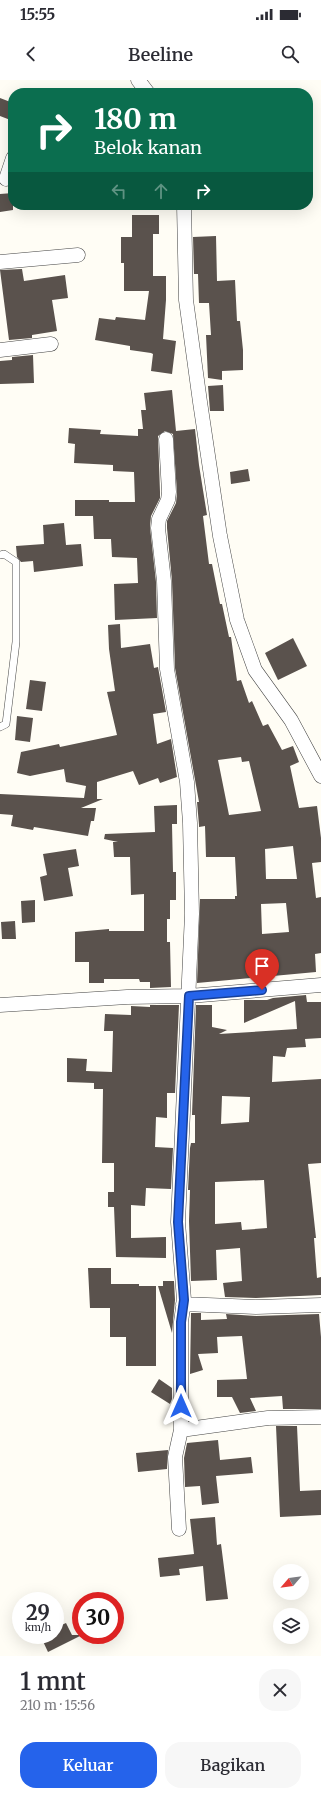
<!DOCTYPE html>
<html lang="id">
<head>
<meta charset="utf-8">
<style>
  :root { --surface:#fff; --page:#f7f7f7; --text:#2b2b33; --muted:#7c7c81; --accent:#2563eb }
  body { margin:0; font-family:Merriweather,serif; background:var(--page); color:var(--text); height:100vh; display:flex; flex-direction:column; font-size:15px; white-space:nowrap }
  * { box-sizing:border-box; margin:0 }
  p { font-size:13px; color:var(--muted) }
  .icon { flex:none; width:22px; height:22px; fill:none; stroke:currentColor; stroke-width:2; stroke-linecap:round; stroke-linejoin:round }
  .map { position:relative; height:1576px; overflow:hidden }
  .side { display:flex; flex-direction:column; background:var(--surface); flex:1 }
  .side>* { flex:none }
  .top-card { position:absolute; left:8px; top:8px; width:305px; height:122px; border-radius:16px; box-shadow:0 4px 16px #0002; background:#0b6e4f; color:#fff; overflow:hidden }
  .needle { width:26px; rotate:242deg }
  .tools { position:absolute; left:273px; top:1484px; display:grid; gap:8px }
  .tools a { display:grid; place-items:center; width:36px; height:36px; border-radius:50%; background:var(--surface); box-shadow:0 4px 16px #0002; font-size:20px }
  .speed { position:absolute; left:12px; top:1512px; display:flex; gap:8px; font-size:20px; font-weight:700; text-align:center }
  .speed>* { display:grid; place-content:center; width:52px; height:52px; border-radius:50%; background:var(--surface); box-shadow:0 4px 16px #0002; line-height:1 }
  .speed small { font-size:10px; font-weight:400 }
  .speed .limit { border:6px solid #d22; background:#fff; color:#111 }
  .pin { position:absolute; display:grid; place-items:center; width:34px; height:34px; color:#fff; margin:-41px -17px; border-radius:50% 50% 50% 0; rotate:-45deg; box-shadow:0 0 4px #0007 }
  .pin .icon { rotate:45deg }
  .me { position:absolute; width:44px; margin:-22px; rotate:0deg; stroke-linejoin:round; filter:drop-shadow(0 0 3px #0008) }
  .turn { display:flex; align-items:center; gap:14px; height:84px; padding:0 20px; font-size:18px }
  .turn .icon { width:52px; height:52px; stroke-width:2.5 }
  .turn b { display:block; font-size:28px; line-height:34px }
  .lanes { display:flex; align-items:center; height:38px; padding:0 20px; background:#0003; justify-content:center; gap:20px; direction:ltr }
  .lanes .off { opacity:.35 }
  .round { display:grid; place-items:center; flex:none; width:42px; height:42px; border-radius:16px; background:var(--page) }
  .head { display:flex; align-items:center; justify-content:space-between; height:68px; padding:0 20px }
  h1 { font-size:24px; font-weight:600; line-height:30px }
  .button { display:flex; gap:8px; margin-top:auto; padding:8px 20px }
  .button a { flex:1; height:46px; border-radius:16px; background:var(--accent); color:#fff; font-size:16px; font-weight:600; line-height:46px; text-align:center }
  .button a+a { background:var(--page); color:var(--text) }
  .status { display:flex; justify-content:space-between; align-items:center; height:28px; padding:0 20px; background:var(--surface); direction:ltr }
  .status svg { height:11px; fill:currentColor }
  header { display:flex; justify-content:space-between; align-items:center; height:52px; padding:0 20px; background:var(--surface); font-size:18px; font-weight:600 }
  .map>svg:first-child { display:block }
</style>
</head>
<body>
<div class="status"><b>15:55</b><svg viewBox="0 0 49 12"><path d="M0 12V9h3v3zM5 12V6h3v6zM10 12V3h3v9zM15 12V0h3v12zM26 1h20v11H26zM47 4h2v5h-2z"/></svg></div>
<header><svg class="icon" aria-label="back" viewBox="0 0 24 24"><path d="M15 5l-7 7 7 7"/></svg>Beeline<svg class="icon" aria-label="search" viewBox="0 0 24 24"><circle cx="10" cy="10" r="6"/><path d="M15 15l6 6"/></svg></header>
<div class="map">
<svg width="321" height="1576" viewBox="0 0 321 1576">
  <rect width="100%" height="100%" fill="#fffdf5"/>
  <path fill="#5a524d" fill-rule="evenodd" d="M0,18L13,23V41L0,36Z
    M13,113V130L0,132V114Z
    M132,135H159V154H153V196H166V220L163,259L176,261L172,294L151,291L153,274L151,273L130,270V266L95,260L99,238L115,240L116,237L145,240L149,211H124V183H121V157H132Z
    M216,156L217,201L235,200L237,241H240L243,270V290L222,291V300L208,298L206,255H211L209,223H199L198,194H194L193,157Z
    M22,189L24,201L65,195L68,218L52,220L57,251L32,255V258L9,260L0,190Z
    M33,275L34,303L0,304V281L12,280V277Z
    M223,305L224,331H210L208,306Z
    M172,310L176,351L195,349L199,385L207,435L203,436L209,484H212L220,524H222L229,557H231L237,601L241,600L249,623L252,621L263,646L268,644L282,670L293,666L299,682L290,686L299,728L317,726L321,758V782L312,783L316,818L321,817V873L315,874L316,892L197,903L200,819H235V816H237L235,777H206L205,746L199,747V745L197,722H199L175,588L172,501L167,448V441L176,423L177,413L173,354L165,351L158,356L160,412V418L151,436L150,447L156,502L157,538L115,540L114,504L138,503L137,478L112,477L111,459H94L93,436H75V420H109V422H135L134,392L113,391V385L74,383L75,364L68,363L69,348L101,350L100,354L138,356V349H143L141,330H146L144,313ZM241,677L242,682L249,681L261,731L229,735L218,680ZM293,766L297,799H266L265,769ZM286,823L289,852L262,854L261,824Z
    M248,389L250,401L231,404L230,392Z
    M64,443L66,465L81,464L83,486L34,492L33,481L21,482L17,477L16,466L44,464L43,445Z
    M120,544L121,568L150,564L154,588L158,587L166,632L153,634L157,664L171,659L177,697L160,703L158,698L139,705L133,691L97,702V719H103L81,728H96L94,741H91L88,756L34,747L33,750L11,746L13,735L0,734V714L84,718L86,706L66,702L64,689L30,696L17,693L21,672L59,664L60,667L117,655L107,612L115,611L109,569L108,545Z
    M293,558L307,586L278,600L265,573Z
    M30,600L46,602L42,631L26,629Z
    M17,636L33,638L30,662L15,660Z
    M177,725V744H172L173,792H176V820H170V839H167V862H170L171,907L150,908V902H140L139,899H104V903H89V882H75V852L109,849V851H144V814L131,815L130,777H114L113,762H118L104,759L105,754L155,752L154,726Z
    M76,769L79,786L68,788L73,816L44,821L40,797L47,795L43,774Z
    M35,820V842L22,843L21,821Z
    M15,841L16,859H2L1,842Z
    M306,915L307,922H321V958L305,959L306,967L287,968L285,977L273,976L272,1002L321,999V1083L308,1084L316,1158H314L317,1198L321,1197V1215L256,1218L225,1217L223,1203L242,1201L240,1168L216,1170L217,1200L191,1201L189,1141L190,1110H188L190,1068L191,1063H195V1035H192L196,925H212V947L227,950L219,954L297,949L295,921L244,943V920H267L273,918ZM222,1016L250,1017L249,1042L221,1044ZM264,1100L267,1148L242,1150L241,1142L215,1144V1102Z
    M150,925H179L175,1013H167V1038L156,1037L155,1067L173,1068L171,1109L146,1108L145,1126L131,1125V1158L166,1157V1178L116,1177L114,1127H108V1112H114V1083H102L103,1009H94V1003L67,1002V978L87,979L86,991L112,992L113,951H104L105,934L131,935V926L150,927Z
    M88,1188H111V1204H139V1206H156V1286H126V1257H110V1228H90Z
    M163,1201H174L175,1220L172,1253L158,1206H163Z
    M191,1233H201V1240L227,1239L226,1234L256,1236L319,1234L321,1257V1329H283L282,1316L250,1318L256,1331L240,1333L232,1317H217V1300L247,1299L242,1256L217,1257L218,1273L198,1274L203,1290L190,1294Z
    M159,1299L172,1308V1319L170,1324L151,1312Z
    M276,1346H297L300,1411L321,1410V1435L280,1437Z
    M218,1360L220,1380L251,1377L253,1393L216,1396L219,1423L202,1425L200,1406L185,1407L184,1378L187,1363Z
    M168,1370L167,1389L138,1392L136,1373Z
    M215,1437L217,1465L221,1464L228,1519L206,1521L203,1486L179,1489L180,1495L160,1497L158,1478L194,1474L190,1439Z
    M66,1543L72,1555H82L48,1572L40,1555H55V1548Z"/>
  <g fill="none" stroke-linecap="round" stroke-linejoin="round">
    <defs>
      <path id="lane" d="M0,475L4,474L16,482V562L6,644L0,647"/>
      <path id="street" d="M138,0L148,13
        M6,99L13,78
        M184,125L186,220L200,322L220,456L237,540L255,590L291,640L321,696
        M0,182L78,175
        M0,270L51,264
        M166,359L169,412L168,420L159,439L158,448L164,501L167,589L187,702L190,743L192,834L178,1142L184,1220L181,1242V1350L175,1377L179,1449
        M0,925L127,917L189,916L321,905
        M183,1224L256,1227L321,1225
        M181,1350L268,1338L321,1337"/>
    </defs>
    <use href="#lane" stroke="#444" stroke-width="8"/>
    <use href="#street" stroke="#444" stroke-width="15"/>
    <use href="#lane" stroke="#fff" stroke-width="7"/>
    <use href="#street" stroke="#fff" stroke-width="14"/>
  </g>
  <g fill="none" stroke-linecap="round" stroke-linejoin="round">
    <defs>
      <path id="route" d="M181,1326V1242L184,1220L178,1142L189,916L262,910"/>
    </defs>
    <use href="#route" stroke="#184099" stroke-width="10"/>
    <use href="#route" stroke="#2563eb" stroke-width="7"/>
  </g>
</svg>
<div class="tools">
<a><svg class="needle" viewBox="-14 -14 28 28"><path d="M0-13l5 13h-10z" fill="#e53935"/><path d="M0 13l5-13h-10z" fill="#7c7c81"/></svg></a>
<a><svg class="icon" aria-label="layers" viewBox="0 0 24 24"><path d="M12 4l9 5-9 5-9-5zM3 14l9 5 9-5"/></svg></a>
</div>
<div class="speed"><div>29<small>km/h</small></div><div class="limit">30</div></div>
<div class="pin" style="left:262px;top:910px;background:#d93025"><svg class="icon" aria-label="arrive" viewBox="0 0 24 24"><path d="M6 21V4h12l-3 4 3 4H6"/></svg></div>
<svg class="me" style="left:181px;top:1326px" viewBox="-20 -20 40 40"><path d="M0-17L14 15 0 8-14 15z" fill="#2563eb" stroke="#fff" stroke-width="4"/></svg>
<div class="top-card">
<div class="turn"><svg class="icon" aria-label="right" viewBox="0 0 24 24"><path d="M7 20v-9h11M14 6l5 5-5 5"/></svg><div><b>180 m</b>Belok kanan</div></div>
<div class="lanes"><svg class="icon off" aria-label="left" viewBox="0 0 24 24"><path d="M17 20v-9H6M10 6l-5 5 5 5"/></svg><svg class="icon off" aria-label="ahead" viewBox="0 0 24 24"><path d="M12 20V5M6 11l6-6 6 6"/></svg><svg class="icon" aria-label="right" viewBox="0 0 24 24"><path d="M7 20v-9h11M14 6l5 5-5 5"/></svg></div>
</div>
</div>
<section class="side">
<div class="head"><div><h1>1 mnt</h1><p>210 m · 15:56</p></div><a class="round"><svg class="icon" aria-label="close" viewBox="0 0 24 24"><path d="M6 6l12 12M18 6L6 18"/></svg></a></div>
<div class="button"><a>Keluar</a><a>Bagikan</a></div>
</section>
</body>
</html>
